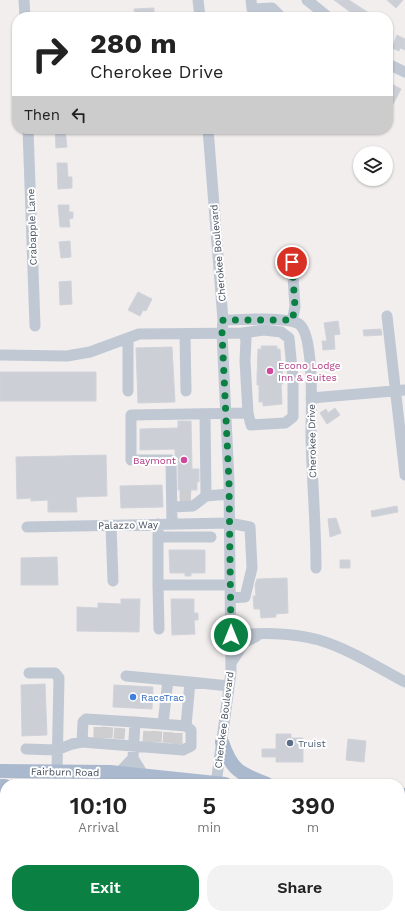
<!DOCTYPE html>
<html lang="en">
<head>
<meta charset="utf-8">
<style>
  :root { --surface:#fff; --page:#f2f2f2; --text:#222; --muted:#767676; --accent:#0b8043 }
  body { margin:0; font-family:"Work Sans",sans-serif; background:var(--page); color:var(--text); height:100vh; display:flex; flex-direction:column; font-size:15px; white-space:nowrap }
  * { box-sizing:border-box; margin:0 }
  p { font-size:13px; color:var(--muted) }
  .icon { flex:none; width:22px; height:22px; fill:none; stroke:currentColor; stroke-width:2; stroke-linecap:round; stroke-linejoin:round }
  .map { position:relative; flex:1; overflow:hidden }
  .details { position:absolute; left:0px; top:779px; width:405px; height:140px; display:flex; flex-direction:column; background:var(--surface); border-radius:16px 16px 0 0; box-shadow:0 1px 3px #0004 }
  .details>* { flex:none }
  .banner { position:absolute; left:12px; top:12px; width:381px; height:122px; border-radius:16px; box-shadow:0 1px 3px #0004; background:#fff; color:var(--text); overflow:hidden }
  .tools { position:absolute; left:353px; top:146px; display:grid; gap:8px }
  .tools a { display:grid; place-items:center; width:40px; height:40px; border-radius:50%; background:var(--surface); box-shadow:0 1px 3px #0004; font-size:20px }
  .pin { position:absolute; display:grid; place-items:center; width:34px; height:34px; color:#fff; margin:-17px; border:2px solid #fff; border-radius:50%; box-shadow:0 1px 4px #0007 }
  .me { position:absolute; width:44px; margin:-22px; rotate:0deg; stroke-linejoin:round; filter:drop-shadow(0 0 3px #0008) }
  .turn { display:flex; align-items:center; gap:14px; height:84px; padding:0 12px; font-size:18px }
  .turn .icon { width:52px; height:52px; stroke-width:2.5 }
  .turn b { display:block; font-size:28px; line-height:34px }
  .then { display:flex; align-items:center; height:38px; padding:0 12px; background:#0003; gap:8px; font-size:15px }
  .eta { display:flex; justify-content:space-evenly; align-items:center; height:68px; text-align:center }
  .eta b { font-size:24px; font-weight:600; line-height:28px }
  .primary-button { display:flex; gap:8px; margin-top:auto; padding:8px 12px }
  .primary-button a { flex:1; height:46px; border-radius:16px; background:var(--accent); color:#fff; font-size:16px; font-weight:600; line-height:46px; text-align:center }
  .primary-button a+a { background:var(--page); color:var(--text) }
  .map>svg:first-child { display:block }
</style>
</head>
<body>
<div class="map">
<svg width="405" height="919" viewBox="0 0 405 919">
  <rect width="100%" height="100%" fill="#f1eeed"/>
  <path fill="#cccfd6" stroke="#d1d3da" d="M334,0H349L369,13L366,17H357Z
    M387,0H403L396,8Z
    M154,8V17H135L134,9Z
    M397,35L405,39V50L400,48L399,51L392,48Z
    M388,82L401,89L388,114Z
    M55,129H65L67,147L56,148Z
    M57,163H67L68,177H72V188L58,189Z
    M58,205H69V212H73V218L69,219L70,227H60Z
    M70,241L71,257L61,258L59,242Z
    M71,281L72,304L60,305L59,282Z
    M138,292L152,299L146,311L143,310L140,316L128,310Z
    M338,321L340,334L334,335L335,349L323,350L322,341H327L324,323Z
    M381,329L382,335L364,336L363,330Z
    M261,346H277V349H280L281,366H282L283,384H281L282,404L263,406V402H259V385H257V376L258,349H262Z
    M172,347L175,402L138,403L136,348Z
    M0,372H96V401H0Z
    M335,408L340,415L327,424L320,413L326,409L328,413Z
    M178,421H191L192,469H199V482H197V490H191L190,499L180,500V490H178V460L175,455V449L140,450V429L178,428Z
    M106,455L107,496L76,497L77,512H48V500L31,501V498L17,499L16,457Z
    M162,485L163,507L121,508L120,486Z
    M397,506L398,512L372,517L371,511Z
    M336,518L341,533L330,537L328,519Z
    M169,550H205V573H191V576H185V573H170Z
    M57,557L58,585H21V558Z
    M340,560H350V568H340Z
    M287,578L288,613L276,614V617L261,618L260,609H254L253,596H256L255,585L257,579Z
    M121,599H140L139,632L77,631V607L98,608V603L121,604Z
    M171,599H194V613H198V620H194L195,634L172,635Z
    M45,684L47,735L22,736L21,685Z
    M114,685L153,687L152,709L113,707Z
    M276,734H291V738H303V762H276V757H262V749H276Z
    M348,739L366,741L364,762L346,760Z"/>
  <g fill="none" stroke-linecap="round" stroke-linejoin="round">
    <path stroke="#ceced0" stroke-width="11" stroke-dasharray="11 5.5" stroke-linecap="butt" d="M180,497H191
      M99,738V724
      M107,738L108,725
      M119,739L120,726
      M148,742L149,728
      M156,742L157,728
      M168,743L169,729
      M177,744V730"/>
    <path stroke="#c0c8d4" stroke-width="11" d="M24,0L25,17
      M198,0L200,17
      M251,0L252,9L272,8L281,17
      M307,0L328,17
      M388,64L405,72
      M28,129L35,326
      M208,129L223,320L222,333L229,482L231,672L216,784
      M387,316L405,475
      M223,320C239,320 287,316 299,324C306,329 308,344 309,352C313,380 311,409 311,437C312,481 316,524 316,568
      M292,321L295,307L292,262
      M242,333L264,330L281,332L289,338L293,379V417L285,423L251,425L248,413
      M185,334L186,391
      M128,339V391
      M0,355L67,356L90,352L139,334L242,333L246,338L245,361L248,413L131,415V460H171L172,524
      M311,398L405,390
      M205,414L206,496L229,494
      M172,507L193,506L206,496
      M158,524V585H230
      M111,525L113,581
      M27,527L229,523L250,527L252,568L245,597L230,598
      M158,537H211
      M158,585L159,629
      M231,635C261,633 290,632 319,640C349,649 377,667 405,682
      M231,663L244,643L257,636
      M29,673H55L59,678L57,771
      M126,676L190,682
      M163,724L168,680
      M82,742L83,722L86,719L135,722
      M26,749L57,750L72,744L82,742L183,750L191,746V730L186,726
      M133,758L135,722L186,726L190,682L229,686
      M119,773L133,758L144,776
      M0,806H5
      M0,848H5
      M0,871H5
      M26,914L27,919
      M279,914L289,915
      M114,919V914
      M201,919L202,914"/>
    <path stroke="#abb9cf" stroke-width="14" d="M222,742C232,771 239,773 267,784
      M0,771L110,772L225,784
      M0,786H5
      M400,795H405
      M400,815H405"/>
  </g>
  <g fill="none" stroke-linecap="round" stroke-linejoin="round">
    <path stroke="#0b8043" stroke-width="7" stroke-dasharray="0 12.6" d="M231,635L229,482L222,333L223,320H289L292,321L295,307L292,262"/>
  </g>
  <g fill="#d1479c" stroke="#fff" stroke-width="1.5">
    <circle cx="270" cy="371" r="4"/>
    <circle cx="184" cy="460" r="4"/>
  </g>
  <circle fill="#3f7fe0" stroke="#fff" stroke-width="1.5" cx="133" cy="697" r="4"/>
  <circle fill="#5c6f8a" stroke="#fff" stroke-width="1.5" cx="290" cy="743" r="4"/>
  <g text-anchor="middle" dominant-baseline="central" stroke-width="4" stroke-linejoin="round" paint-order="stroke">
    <g font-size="10" fill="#444e5c" stroke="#fff">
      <text transform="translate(32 227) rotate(-92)">Crabapple Lane</text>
      <text transform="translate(218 253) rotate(-95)">Cherokee Boulevard</text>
      <text transform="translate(312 441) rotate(-91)">Cherokee Drive</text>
      <text transform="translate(128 525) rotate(-1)">Palazzo Way</text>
      <text transform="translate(224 720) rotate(-83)">Cherokee Boulevard</text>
      <text transform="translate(65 772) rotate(1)">Fairburn Road</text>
    </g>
    <g font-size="10" fill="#b23c85" stroke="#fff" text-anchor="start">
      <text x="278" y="365">Econo Lodge<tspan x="278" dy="12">Inn &amp; Suites</tspan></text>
      <text x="176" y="460" text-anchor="end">Baymont</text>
    </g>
    <g font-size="10" fill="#366cbe" stroke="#fff" text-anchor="start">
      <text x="141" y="697">RaceTrac</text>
    </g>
    <g font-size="10" fill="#4e5e75" stroke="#fff" text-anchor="start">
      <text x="298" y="743">Truist</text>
    </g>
  </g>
</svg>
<div class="tools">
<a><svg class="icon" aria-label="layers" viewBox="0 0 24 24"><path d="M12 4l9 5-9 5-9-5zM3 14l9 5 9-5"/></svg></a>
</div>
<div class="pin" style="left:292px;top:262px;background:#d93025"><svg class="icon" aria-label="arrive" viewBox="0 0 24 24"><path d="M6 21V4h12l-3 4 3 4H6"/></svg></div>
<svg class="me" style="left:231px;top:635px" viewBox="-20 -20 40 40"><circle r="17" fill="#0b8043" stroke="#fff" stroke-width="3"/><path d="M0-11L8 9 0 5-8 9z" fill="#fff"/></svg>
<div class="banner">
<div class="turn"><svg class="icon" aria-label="right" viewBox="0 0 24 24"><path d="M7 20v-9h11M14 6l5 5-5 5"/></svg><div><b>280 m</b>Cherokee Drive</div></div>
<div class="then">Then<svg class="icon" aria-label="left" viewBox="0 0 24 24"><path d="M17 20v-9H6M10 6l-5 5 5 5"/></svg></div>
</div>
<section class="details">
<div class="eta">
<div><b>10:10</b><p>Arrival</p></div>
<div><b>5</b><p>min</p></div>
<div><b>390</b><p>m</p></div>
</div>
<div class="primary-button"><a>Exit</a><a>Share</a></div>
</section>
</div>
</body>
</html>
